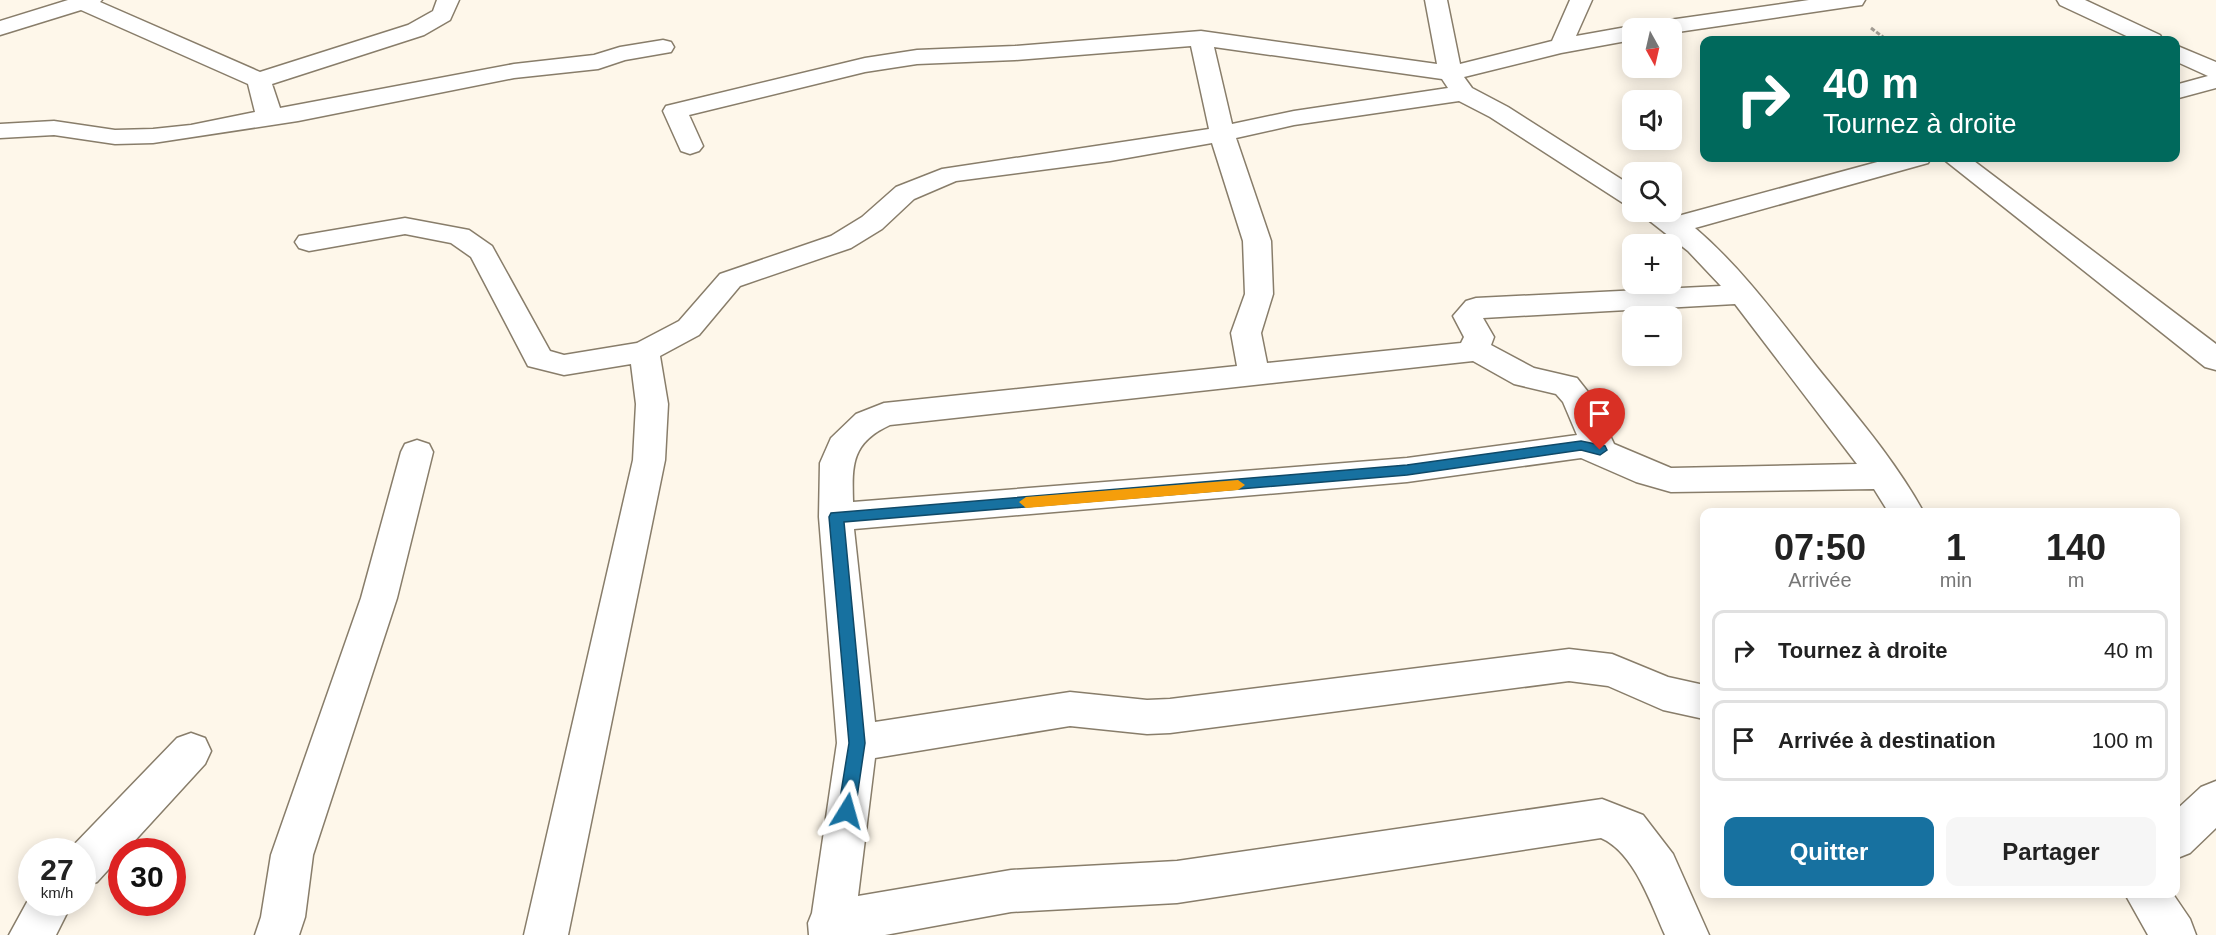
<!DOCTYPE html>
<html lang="fr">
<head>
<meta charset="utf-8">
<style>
  :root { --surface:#fff; --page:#f6f6f6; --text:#222; --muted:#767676; --line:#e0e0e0; --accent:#1771a0 }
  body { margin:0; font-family:Arial,sans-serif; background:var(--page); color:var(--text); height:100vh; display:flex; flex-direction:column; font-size:22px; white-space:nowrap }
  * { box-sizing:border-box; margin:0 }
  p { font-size:20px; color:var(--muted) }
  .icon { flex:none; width:33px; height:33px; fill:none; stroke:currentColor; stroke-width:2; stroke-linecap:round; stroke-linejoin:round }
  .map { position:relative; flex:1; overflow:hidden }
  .drawer { position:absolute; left:1700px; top:508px; width:480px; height:390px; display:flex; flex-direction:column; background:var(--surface); border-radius:12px; box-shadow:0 3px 15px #0003 }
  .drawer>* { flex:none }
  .top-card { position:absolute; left:1700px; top:36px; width:480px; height:126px; border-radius:12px; box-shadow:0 3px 15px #0003; background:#00695c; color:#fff; overflow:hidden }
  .needle { width:39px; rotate:172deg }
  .buttons { position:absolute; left:1622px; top:18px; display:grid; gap:12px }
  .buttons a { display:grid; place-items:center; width:60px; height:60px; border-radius:12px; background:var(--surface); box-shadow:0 3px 15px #0003; font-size:30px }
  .speed { position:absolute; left:18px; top:838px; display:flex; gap:12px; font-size:30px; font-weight:700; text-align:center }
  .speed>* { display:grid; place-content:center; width:78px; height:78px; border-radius:50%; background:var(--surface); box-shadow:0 3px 15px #0003; line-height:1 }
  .speed small { font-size:15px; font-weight:400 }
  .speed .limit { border:9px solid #d22; background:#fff; color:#111 }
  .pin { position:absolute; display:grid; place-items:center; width:51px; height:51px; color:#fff; margin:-62px -26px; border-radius:50% 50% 50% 0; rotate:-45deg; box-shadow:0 0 6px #0007 }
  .pin .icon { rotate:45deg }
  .me { position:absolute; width:66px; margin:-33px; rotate:8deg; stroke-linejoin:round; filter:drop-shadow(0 0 4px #0008) }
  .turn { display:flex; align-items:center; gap:21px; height:126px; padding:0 24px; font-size:27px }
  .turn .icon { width:78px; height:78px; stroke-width:2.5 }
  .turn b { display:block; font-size:42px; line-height:51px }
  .eta { display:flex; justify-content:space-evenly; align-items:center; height:102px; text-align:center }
  .eta b { font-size:36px; font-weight:700; line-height:42px }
  .primary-button { display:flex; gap:12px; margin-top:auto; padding:12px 24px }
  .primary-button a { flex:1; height:69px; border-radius:12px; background:var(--accent); color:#fff; font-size:24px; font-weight:700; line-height:69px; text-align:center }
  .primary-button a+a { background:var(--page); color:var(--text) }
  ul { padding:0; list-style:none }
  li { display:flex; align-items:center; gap:18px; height:81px; margin:0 12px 9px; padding:0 12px; border:3px solid var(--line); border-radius:12px }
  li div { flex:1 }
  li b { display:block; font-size:22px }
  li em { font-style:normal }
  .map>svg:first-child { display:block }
</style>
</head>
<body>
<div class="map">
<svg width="2216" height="935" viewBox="0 0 2216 935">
  <rect width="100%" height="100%" fill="#fef7ea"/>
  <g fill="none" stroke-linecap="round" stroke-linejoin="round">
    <defs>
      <path id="street" d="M68,0H102L100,2L260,72L408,25L433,11L437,0H459L450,20L424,35L272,84L280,108L514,64L594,55L620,47L663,40L671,42L674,47L671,52L625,60L598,69L514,78L298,121L153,143L115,144L54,135L0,138V124L54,121L115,130L153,129L191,125L255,112L248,84L81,10L0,35V21Z
        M1425,0H1447L1460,64L1552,41L1570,0H1592L1576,36L1632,26L1640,28H1632V40L1561,53L1464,77L1472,88L1508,107L1632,186V205L1623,203L1490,117L1459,101L1294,125L1236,138L1271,241L1273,294L1261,333L1267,363L1461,343L1464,337L1453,316L1466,301L1476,298L1721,286L1688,251L1646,218L1642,212L1671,211L1678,216L1892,158H1931L1928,163L1695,228C1742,268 1778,318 1816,366C1854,413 1895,460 1924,513H1889L1874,489L1671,492L1636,482L1581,458L1407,482L854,529L875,722L1070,692L1147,700L1170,699L1569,649L1612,654L1668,677L1704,685V719L1663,710L1608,686L1569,681L1170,733L1147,734L1070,726L875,758L858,896L1011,870L1177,861L1602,799L1643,815L1673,854L1709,935H1665C1651,904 1634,852 1601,838L1177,903L1011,912L885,935H809L808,923L812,913L837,743L819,517L820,463L831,438L856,414L884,403L1237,366L1231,333L1245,294L1243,241L1212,143L1110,161L956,181L914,199L882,229L851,248L740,286L699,335L660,356L668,404L665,460L568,935H524L633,460L636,404L631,364L564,375L528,366L471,257L451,243L405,234L309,251L299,248L295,242L299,236L405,218L469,230L492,246L550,351L564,355L637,343L679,321L720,274L831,236L862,217L896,187L942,169L1209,129L1191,46L1015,60L917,64L865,72L689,115L703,146L699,151L690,154L681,151L663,111L666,106L865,58L917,50L1015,46L1201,31L1437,64ZM1214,47L1442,79L1448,88L1294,111L1232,124ZM1735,304L1857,464L1671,468L1614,444L1592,397L1577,378L1534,368L1491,345L1494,337L1483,318ZM1473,361L1514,384L1556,394L1563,402L1577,435L1407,458L853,502C852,465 851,443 890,425Z
        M1809,0H1865L1862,5L1854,6L1671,33V28H1651L1654,23L1662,21Z
        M2057,0H2085L2160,35L2163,40H2135L2060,5Z
        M2175,45L2216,62V88L2175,99V85L2208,76L2175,61Z
        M1942,158H1970L2216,344V370L2205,367Z
        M417,440L429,444L433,452L397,598L313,855L305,917L299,935H255L261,917L271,855L361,598L401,452L405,444Z
        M191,733L205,738L211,751L205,764L97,882L82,887V852H67L177,738Z
        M2216,781V828L2190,853L2175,859V811L2201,787Z
        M32,893V903H72L56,935H9Z
        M2125,894H2173L2190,919L2196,935H2148Z"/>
    </defs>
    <use href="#street" stroke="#887d6a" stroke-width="3"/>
    <path stroke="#a49e94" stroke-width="3" stroke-dasharray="4.5 2" stroke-linecap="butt" d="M1871,28L1887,40"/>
    <use href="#street" fill="#fff" fill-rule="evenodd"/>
  </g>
  <path fill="#1771a0" stroke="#0f4968" stroke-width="1.5" d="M1581,441L1605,446L1607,450L1600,455L1581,450L1407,475L844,522L865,743L855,811L853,816L847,819L841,816L838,811L849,743L829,517L831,513L1407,465Z"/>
  <path fill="#f59e0b" d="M1238,480L1245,485L1238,490L1026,508L1019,502L1026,497Z"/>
</svg>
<div class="buttons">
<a><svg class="needle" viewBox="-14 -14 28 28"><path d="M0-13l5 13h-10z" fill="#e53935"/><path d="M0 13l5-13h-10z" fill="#767676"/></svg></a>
<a><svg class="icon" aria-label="sound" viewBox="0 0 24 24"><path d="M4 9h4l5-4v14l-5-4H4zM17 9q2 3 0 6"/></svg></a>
<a><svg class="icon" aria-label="search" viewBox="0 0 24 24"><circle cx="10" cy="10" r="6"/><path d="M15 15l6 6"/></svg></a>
<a>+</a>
<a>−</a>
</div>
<div class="speed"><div>27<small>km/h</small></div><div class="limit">30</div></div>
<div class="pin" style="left:1600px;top:450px;background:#d93025"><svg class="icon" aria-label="arrive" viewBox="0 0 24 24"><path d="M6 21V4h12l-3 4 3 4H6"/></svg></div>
<svg class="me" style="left:847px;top:811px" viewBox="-20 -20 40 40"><path d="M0-17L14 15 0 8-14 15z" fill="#1771a0" stroke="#fff" stroke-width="4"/></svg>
<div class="top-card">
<div class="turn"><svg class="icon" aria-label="right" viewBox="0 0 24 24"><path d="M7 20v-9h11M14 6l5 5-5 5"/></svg><div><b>40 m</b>Tournez à droite</div></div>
</div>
<section class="drawer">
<div class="eta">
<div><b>07:50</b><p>Arrivée</p></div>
<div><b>1</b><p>min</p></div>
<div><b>140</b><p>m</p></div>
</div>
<ul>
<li><svg class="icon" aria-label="right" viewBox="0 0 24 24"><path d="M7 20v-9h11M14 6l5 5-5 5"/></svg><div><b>Tournez à droite</b></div><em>40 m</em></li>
<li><svg class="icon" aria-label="arrive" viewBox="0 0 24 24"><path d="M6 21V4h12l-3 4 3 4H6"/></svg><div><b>Arrivée à destination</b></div><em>100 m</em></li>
</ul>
<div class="primary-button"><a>Quitter</a><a>Partager</a></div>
</section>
</div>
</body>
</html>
